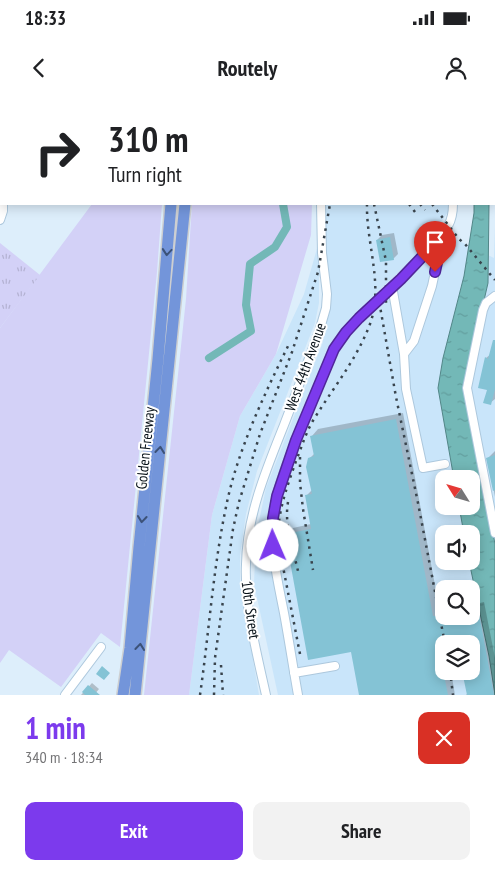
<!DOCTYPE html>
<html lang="en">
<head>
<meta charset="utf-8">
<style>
  :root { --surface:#fff; --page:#f2f2f2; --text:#202124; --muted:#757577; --accent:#7c3aed }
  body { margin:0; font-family:"PT Sans Narrow",sans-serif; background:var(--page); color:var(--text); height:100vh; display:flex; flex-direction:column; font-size:19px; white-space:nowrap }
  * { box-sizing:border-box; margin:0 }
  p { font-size:16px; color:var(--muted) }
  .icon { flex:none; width:28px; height:28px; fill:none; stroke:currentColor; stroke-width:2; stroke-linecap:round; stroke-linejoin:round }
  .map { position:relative; height:595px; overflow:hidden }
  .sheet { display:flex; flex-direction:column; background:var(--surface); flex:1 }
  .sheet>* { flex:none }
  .guide { position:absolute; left:0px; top:0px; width:495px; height:105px; box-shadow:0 2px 12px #0003; background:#fff; color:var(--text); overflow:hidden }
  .needle { width:32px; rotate:307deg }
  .tools { position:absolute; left:435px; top:370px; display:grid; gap:10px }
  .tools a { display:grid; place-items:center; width:45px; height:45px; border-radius:10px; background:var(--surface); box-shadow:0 2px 12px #0003; font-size:25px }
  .pin { position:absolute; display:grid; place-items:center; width:42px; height:42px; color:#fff; margin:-51px -21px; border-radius:50% 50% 50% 0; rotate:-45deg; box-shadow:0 0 5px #0007 }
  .pin .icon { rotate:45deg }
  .me { position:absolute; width:55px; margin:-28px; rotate:359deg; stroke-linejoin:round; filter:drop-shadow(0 0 4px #0008) }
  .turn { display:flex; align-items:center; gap:18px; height:105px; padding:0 25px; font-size:22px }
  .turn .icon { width:65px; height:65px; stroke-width:2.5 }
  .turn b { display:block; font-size:35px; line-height:42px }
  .round { display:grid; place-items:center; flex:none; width:52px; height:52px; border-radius:10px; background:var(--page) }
  .summary { display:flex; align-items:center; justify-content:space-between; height:85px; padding:0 25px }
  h1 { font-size:30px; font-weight:600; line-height:38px; color:var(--accent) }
  .button { display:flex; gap:10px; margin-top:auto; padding:10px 25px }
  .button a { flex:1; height:58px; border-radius:10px; background:var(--accent); color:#fff; font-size:20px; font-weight:600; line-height:58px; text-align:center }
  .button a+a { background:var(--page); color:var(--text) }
  .status { display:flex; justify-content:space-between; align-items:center; height:35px; padding:0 25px; background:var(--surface); direction:ltr }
  .status svg { height:14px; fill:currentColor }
  header { display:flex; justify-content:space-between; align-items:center; height:65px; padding:0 25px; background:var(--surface); font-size:22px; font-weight:600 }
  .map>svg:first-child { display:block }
</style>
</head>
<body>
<div class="status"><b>18:33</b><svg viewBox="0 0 49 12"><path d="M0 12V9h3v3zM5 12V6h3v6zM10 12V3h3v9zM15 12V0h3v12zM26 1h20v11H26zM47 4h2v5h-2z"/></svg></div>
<header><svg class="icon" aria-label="back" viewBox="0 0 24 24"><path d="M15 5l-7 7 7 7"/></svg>Routely<svg class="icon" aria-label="person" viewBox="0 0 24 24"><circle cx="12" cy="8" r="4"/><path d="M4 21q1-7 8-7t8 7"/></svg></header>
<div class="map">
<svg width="495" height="595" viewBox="0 0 495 595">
  <defs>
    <pattern id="park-tufts" width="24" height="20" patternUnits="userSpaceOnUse" patternTransform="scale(1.25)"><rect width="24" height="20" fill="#d3d1f7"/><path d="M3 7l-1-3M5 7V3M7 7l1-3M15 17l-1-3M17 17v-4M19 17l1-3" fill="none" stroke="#b4b2d3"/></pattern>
    <pattern id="water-ripples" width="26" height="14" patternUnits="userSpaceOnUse" patternTransform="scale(1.25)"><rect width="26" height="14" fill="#73b8b7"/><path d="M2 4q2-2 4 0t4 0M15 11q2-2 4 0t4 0" fill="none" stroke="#629d9d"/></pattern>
  </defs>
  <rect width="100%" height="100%" fill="#ddeefb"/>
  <path fill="#c9e5fa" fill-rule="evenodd" d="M328,0H448V1H328Z
    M322,104H448V112L420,153L376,193L451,137L494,158L495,127V595H278L254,484L256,435L266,388L323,242L325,159L319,178V203L315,223L257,371L246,414L240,455V482L259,595H189L212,415L240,316L276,254L304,194L322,131ZM444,379H471V406H444ZM444,434H471V461H444ZM444,489H471V516H444ZM444,544H471V571H444Z"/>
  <path fill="#d3d1f7" d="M199,0H317V1H199Z
    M92,104H162L157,172L120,547L101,533L61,587L9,550L0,563V228Z
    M192,104H312L311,135L276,254L240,316L212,415L189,595H144L186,199Z"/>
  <path fill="url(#park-tufts)" d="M0,143L40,175L0,228Z"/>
  <path fill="url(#water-ripples)" stroke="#528687" d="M474,104H489L488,183L465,283L495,444V595L489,556L469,461H471V434H464L459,406H471V379H454L438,288L443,258L464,176L474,113Z"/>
  <path fill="#0003" d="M394,133L398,154L393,159L377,140L382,135Z
    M495,244V299L490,303L488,289L486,258L491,254Z
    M403,313L440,512L444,511V516H471V505L484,502L495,558V595H466L468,593L471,571V544L457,534L444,537L446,544H444V571H451L455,595H360L352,550L286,435L293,428L311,424L306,396L312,390L309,359L315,353L312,336L318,329Z
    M495,351V397L488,358Z
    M92,583L99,589L94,595H81Z"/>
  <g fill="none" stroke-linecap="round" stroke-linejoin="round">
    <path stroke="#73b8b7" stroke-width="8" d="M293,1L294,0
      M209,258L251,231L246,205L250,164L275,147L287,127L283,104"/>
  </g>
  <path fill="#84c3d5" d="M390,137L394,160L380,162L376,140Z
    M493,240H495V289L491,305L483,303L487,290L478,288L485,257L488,259Z
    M396,319L433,516H471V509L478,508L494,595H467L462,571H471V544H457L456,536L437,540L448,595H359L351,552L308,560L285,434L311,429L305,395L312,394L306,367L308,358L314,356L310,336Z
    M495,355V390L493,391L486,358Z
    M102,566L110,573L104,580L96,574Z
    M88,585L100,595H85L82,592Z"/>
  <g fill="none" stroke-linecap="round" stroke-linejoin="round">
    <defs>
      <path id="minor" d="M454,0V1
        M326,1V0
        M0,51L1,52
        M0,120L3,111V104
        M392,186L404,254L414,241L432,186L438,158V140
        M495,196L486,203L483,210L467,288L495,433
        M404,254L406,289L423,368L445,364
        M294,573L335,566
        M65,595L101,547
        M266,595C257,554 244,505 246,464C247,415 266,370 284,325C296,294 307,263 319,232L326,208L327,194L322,153L321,104
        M298,595C293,567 289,540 284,513C278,482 270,450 273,419C275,385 297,339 310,307C320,283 329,253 346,232C372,201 406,178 432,147C437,140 444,133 448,126C452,119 453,111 453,104"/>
      <path id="highway" d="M179,1V0
        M195,1V0
        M123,595L130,548L139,447L158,259L171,104
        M135,595L185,104"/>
    </defs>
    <use href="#minor" stroke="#adc8dd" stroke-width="10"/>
    <use href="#highway" stroke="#cdcfd1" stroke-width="14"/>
    <use href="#minor" stroke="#fff" stroke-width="8"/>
    <use href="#highway" stroke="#7395da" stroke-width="11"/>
    <path stroke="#39444d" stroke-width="2.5" stroke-dasharray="2.5 5" stroke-linecap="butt" d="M372,0V1
      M342,1V0
      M423,1V0
      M374,104L386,161V207
      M409,104L415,112
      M420,104L425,110
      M432,104L459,139L465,144L495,180
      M378,195L396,297L418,403L445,544
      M300,357V383L303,409L313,470
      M288,402C284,425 293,449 298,471
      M300,554L278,441C277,413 287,387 296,361C302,346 306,332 314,319C333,288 357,259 370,224C384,185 366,144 367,104
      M221,565L223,595
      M450,571L453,595
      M200,595C209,533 213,469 226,407C237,351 265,293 290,242
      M214,595L215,558L233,429L239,402L260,334L292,252L318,172L330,104"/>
  </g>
  <defs><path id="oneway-chevron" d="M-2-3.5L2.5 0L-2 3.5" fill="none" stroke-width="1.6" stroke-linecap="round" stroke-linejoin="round" transform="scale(1.25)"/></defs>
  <g stroke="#3c5278">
    <use href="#oneway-chevron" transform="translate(167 152) rotate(95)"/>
    <use href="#oneway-chevron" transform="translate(160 350) rotate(-84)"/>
    <use href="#oneway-chevron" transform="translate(142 419) rotate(96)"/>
    <use href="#oneway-chevron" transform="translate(140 547) rotate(-84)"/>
  </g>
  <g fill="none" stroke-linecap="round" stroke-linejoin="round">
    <defs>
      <path id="route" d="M273,446V418L277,396L296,340L334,249L346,232L359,218L401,179L438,140V158L435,172"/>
    </defs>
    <use href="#route" stroke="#51269a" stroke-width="12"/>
    <use href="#route" stroke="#7c3aed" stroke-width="9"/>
  </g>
  <g text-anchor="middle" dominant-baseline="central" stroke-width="4" stroke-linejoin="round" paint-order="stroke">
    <g font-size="15" fill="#061017" stroke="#fff">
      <text transform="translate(305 267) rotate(-70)">West 44th Avenue</text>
      <text transform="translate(145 348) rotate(-84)">Golden Freeway</text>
      <text transform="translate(251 510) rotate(82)">10th Street</text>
    </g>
  </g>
</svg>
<div class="tools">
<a><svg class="needle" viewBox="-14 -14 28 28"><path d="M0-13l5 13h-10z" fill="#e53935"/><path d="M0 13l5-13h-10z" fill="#757577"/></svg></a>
<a><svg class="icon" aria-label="sound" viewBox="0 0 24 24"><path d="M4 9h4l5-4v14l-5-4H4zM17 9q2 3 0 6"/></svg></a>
<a><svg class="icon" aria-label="search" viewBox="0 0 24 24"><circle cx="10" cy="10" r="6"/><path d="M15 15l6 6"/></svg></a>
<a><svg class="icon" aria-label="layers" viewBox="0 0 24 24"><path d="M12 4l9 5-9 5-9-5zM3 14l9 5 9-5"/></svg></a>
</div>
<div class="pin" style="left:435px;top:172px;background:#d93025"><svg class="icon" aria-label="arrive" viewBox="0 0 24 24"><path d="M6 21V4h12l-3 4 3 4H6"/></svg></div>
<svg class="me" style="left:273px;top:446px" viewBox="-20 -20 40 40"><circle r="19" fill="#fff"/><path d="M0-13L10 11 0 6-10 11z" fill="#7c3aed"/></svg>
<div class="guide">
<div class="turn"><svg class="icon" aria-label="right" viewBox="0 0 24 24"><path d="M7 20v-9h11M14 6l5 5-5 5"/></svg><div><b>310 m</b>Turn right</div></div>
</div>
</div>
<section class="sheet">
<div class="summary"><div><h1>1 min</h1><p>340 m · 18:34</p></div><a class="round" style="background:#d93025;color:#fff"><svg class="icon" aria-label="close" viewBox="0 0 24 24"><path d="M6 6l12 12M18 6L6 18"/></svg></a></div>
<div class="button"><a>Exit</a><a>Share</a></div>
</section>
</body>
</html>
